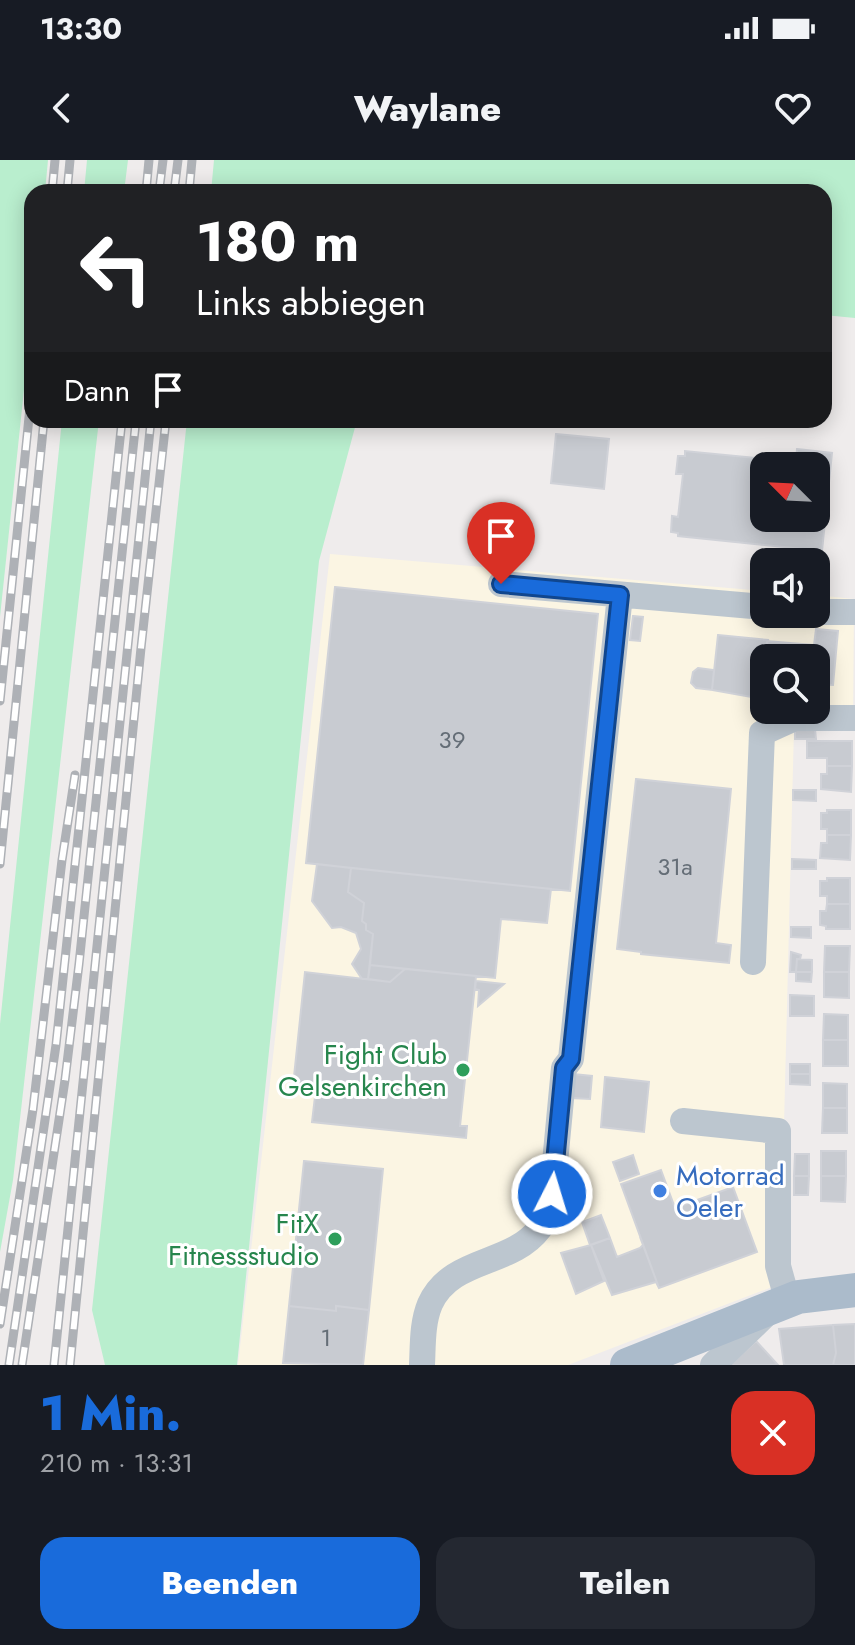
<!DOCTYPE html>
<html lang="de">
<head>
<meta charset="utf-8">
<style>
  :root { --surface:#171b24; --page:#242831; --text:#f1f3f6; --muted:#9ea1a6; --accent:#196bdb }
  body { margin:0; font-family:Jost,sans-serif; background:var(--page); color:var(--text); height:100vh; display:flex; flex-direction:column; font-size:30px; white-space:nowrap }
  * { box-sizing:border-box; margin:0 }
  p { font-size:26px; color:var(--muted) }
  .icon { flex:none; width:44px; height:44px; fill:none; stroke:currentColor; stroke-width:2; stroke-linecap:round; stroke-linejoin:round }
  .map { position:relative; height:1205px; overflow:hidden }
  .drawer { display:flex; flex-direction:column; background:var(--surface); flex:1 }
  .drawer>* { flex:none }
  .top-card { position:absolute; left:24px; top:24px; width:808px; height:244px; border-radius:24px; box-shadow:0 4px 20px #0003; background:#202124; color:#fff; overflow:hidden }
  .needle { width:52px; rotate:294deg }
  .fabs { position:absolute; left:750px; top:292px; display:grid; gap:16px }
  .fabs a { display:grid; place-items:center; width:80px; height:80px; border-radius:16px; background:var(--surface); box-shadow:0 4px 20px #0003; font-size:40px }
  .pin { position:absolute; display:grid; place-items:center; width:68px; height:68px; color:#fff; margin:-82px -34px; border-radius:50% 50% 50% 0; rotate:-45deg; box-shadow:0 0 8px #0007 }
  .pin .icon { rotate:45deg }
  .me { position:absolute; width:88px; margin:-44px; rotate:5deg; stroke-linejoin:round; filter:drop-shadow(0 0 6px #0008) }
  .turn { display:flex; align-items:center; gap:28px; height:168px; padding:0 40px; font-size:36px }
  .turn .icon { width:104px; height:104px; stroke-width:2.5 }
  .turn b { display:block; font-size:56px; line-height:68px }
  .then { display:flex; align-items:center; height:76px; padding:0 40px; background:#0003; gap:16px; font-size:30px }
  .round { display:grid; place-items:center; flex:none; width:84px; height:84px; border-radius:24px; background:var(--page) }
  .headline { display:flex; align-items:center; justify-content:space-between; height:136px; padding:0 40px }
  h1 { font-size:48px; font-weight:800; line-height:60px; color:var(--accent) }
  .button { display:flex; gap:16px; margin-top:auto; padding:16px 40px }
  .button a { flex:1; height:92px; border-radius:24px; background:var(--accent); color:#fff; font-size:32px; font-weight:800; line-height:92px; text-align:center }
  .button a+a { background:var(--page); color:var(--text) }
  .status { display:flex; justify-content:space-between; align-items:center; height:56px; padding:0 40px; background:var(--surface); direction:ltr }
  .status svg { height:22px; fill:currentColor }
  header { display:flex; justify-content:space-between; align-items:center; height:104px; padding:0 40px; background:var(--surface); font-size:36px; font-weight:800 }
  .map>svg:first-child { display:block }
</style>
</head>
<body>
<div class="status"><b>13:30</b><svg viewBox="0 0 49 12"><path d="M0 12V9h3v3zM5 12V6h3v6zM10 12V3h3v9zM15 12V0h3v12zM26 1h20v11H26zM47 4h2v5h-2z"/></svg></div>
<header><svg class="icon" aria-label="back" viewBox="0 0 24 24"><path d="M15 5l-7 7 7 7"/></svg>Waylane<svg class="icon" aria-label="heart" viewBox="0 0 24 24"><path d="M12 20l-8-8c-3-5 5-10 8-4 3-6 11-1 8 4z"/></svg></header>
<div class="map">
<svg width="855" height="1205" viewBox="0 0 855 1205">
  <rect width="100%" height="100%" fill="#efecec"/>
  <path fill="#fbf5e3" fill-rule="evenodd" d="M330,394L764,431V454H816V435L854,439L853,569L794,568L780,1124L568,1205H238ZM764,498H816V550H764Z"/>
  <path fill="#b9eece" d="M0,0H48L45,32H32V154L0,457Z
    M87,0H128L124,32H84Z
    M214,0H855V158L824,155V32H211Z
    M62,260H99L25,915L13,1020L0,1092V864Z
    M187,260H357L319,401L237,1205H105L92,1150Z"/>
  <path fill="#c8cbd1" stroke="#d0d2d8" stroke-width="2" fill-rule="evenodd" d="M556,274L609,279L604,329L551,323Z
    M797,289L832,293L822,391L678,376V373L671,372L672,356L678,357L683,314H676L678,296H685V291L796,302ZM764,306H816V358H764Z
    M335,427L598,454L570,731L306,703Z
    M633,456L643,457L640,481L630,480Z
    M816,469L838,471L833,525L816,524V498H765L767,481L814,485Z
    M718,475L768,480L764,498L763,539L712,530Z
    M698,508L714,510L712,530L696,528L691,523L693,512Z
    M795,569H815L816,579H795Z
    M807,581H852V606H827V598H807Z
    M827,606H852L851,632L821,629V614H827Z
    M636,619L731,629L716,783L731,785L729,803L641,794V792L617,789Z
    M793,630H816V641L793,640Z
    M827,650H851V675H827V669H821V653H827Z
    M827,675H851L850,700L820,698L821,683H827Z
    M792,699L816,700V709H792Z
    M317,704L351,708L348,732L364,743L362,761L366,764V770L373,774L368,819H362L352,804L361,789L356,773L341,767L332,768L312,741Z
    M351,708L551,729L547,763L501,759L495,818L370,805L373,774L366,770V764L362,761L364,743L348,732Z
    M827,718H850V744H827V736H820V721H827Z
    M827,744H850V769H826V766L820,765V751H826Z
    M791,767H811V778L791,777Z
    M825,786H850L849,812H824Z
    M791,792L801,795L800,799H797L796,812H790Z
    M797,799L812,800V812H796Z
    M370,805L405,809L390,822L368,819Z
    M405,809L476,816L460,966H467L466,978L312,962L316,928L293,926L305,812L390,822Z
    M796,812H812L811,822L796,821Z
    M824,812H849V838L824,837Z
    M476,821L504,824L478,846L479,830L475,829Z
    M790,835L814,836V856H790Z
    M824,854L848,855V880H823Z
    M823,880H848V906H823Z
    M790,904H810V914H790Z
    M573,914L592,916L590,939L571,938Z
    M810,914V925L790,924V914Z
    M605,917L649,922L644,972L601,967Z
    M823,923L847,924V948H823Z
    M823,948H847V973H822Z
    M821,991H846V1016H821Z
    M795,994H809V1016H794Z
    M633,995L639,1014L620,1021L613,1002Z
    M304,1001L383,1009L369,1150L336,1146V1151L289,1146Z
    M661,1010L675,1048L733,1027L757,1092L659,1128L621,1024Z
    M794,1016H809L808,1035H794Z
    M821,1016H846L845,1042L821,1041Z
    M601,1055L610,1078L590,1085L582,1062Z
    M640,1077L659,1128L656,1122L612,1135L591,1085L610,1078L617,1097L640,1088L643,1085Z
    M591,1085L604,1121L576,1134L561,1093Z
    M289,1146L336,1151V1146L369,1150L363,1205L283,1203Z
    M855,1164V1205H833L836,1193L833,1165Z
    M833,1165L836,1193L833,1205H784L779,1169Z
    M756,1181L778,1205H730Z"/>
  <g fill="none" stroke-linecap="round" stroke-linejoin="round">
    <path stroke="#bcc6cf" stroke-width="26" d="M501,424L764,447
      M816,452H855
      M753,802L762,573L795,558H855
      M683,961L778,971V1106L788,1142
      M422,1205C423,1185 422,1163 430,1144C451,1097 511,1106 539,1069C547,1059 549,1046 552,1034L564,908L571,899L620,435
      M713,1205L765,1155"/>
    <path stroke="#abbbcb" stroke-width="34" d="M627,1205L798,1137L855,1130"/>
    <defs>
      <path id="rail" d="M52,32L55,0
        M67,32L70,0
        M146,32L149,0
        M159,32L163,0
        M174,32L178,0
        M189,32L192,0
        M0,541L32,228
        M0,704L44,260
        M0,1164L33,949L62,700L75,615
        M9,1205L56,885L122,260
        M22,1205L65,920L79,804L136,260
        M54,1205L151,260
        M70,1205L141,488L166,260"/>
    </defs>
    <use href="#rail" stroke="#aeb1b6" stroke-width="9"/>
    <use href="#rail" stroke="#fff" stroke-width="6" stroke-dasharray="18" stroke-linecap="butt"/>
  </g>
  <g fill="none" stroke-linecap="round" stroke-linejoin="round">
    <defs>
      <path id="route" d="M501,424L620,435L571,899L564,908L552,1034"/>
    </defs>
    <use href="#route" stroke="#10468e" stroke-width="20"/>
    <use href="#route" stroke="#196bdb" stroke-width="14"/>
  </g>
  <g fill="#2e9e5b" stroke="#fff" stroke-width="3">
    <circle cx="463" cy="910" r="8"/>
    <circle cx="335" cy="1079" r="8"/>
  </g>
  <circle fill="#3f7fe0" stroke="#fff" stroke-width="3" cx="660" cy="1031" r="8"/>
  <g text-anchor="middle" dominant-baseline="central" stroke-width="6" stroke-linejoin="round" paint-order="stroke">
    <g font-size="24" fill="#656e77">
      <text x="452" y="579">39</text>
      <text x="675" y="706">31a</text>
      <text x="326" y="1177">1</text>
    </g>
    <g font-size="28" fill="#27864d" stroke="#fff" text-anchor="end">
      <text x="447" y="894">Fight Club<tspan x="447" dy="32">Gelsenkirchen</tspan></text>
      <text x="319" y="1063">FitX<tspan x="319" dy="32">Fitnessstudio</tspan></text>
    </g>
    <g font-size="28" fill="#366cbe" stroke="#fff" text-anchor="start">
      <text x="676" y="1015">Motorrad<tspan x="676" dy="32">Oeler</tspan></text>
    </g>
  </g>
</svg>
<div class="fabs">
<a><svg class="needle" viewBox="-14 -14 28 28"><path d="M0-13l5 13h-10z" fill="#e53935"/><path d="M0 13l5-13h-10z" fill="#9ea1a6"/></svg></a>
<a><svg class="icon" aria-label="sound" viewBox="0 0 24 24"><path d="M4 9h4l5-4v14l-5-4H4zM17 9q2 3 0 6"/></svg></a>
<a><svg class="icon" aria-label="search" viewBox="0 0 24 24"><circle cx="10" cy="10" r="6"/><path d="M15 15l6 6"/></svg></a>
</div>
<div class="pin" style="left:501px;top:424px;background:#d93025"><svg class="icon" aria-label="arrive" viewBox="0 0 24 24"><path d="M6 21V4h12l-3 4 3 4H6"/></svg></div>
<svg class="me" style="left:552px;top:1034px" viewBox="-20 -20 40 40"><circle r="17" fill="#196bdb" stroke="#fff" stroke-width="3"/><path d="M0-11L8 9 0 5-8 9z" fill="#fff"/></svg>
<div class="top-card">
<div class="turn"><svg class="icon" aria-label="left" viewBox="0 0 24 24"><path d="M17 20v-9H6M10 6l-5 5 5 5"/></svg><div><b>180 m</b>Links abbiegen</div></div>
<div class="then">Dann<svg class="icon" aria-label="arrive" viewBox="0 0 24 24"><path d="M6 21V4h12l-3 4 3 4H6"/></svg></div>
</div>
</div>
<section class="drawer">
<div class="headline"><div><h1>1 Min.</h1><p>210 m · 13:31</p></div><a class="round" style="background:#d93025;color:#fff"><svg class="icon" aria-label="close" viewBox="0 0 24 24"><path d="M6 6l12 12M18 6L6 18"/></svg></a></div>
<div class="button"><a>Beenden</a><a>Teilen</a></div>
</section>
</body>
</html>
